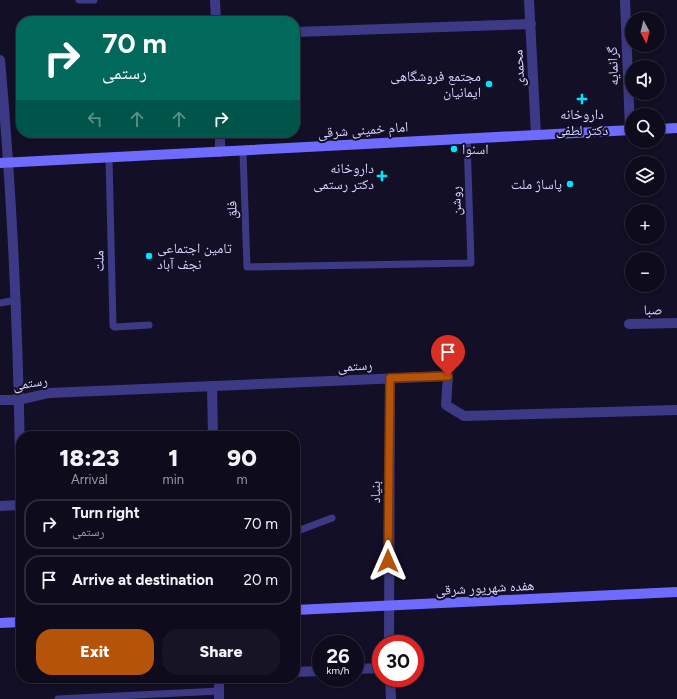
<!DOCTYPE html>
<html lang="en">
<head>
<meta charset="utf-8">
<style>
  :root { --surface:#0e0b1c; --page:#171425; --text:#f1f3f6; --muted:#9b9ba3; --line:#2e2b3b; --accent:#b45309 }
  body { margin:0; font-family:Figtree,"Noto Naskh Arabic",sans-serif; background:var(--page); color:var(--text); height:100vh; display:flex; flex-direction:column; font-size:15px; white-space:nowrap }
  * { box-sizing:border-box; margin:0 }
  p { font-size:13px; color:var(--muted) }
  .icon { flex:none; width:22px; height:22px; fill:none; stroke:currentColor; stroke-width:2; stroke-linecap:round; stroke-linejoin:round }
  .map { position:relative; flex:1; overflow:hidden }
  .drawer { position:absolute; left:16px; top:431px; width:284px; height:252px; display:flex; flex-direction:column; background:var(--surface); border-radius:16px; box-shadow:0 2px 6px #0003,0 0 0 1px var(--line) }
  .drawer>* { flex:none }
  .guide { position:absolute; left:16px; top:16px; width:284px; height:122px; border-radius:16px; box-shadow:0 2px 6px #0003,0 0 0 1px var(--line); background:#00695c; color:#fff; overflow:hidden }
  .needle { width:26px; rotate:173deg }
  .fabs { position:absolute; left:625px; top:12px; display:grid; gap:8px }
  .fabs a { display:grid; place-items:center; width:40px; height:40px; border-radius:50%; background:var(--surface); box-shadow:0 2px 6px #0003,0 0 0 1px var(--line); font-size:20px }
  .speed { position:absolute; left:312px; top:635px; display:flex; gap:8px; font-size:20px; font-weight:700; text-align:center }
  .speed>* { display:grid; place-content:center; width:52px; height:52px; border-radius:50%; background:var(--surface); box-shadow:0 2px 6px #0003,0 0 0 1px var(--line); line-height:1 }
  .speed small { font-size:10px; font-weight:400 }
  .speed .limit { border:6px solid #d22; background:#fff; color:#111 }
  .pin { position:absolute; display:grid; place-items:center; width:34px; height:34px; color:#fff; margin:-41px -17px; border-radius:50% 50% 50% 0; rotate:-45deg; box-shadow:0 0 4px #0007 }
  .pin .icon { rotate:45deg }
  .me { position:absolute; width:44px; margin:-22px; rotate:0deg; stroke-linejoin:round; filter:drop-shadow(0 0 3px #0008) }
  .turn { display:flex; align-items:center; gap:14px; height:84px; padding:0 20px; font-size:18px }
  .turn .icon { width:52px; height:52px; stroke-width:2.5 }
  .turn b { display:block; font-size:28px; line-height:34px }
  .lanes { display:flex; align-items:center; height:38px; padding:0 20px; background:#0003; justify-content:center; gap:20px; direction:ltr }
  .lanes .off { opacity:.35 }
  .eta { display:flex; justify-content:space-evenly; align-items:center; height:68px; text-align:center }
  .eta b { font-size:24px; font-weight:800; line-height:28px }
  .action { display:flex; gap:8px; margin-top:auto; padding:8px 20px }
  .action a { flex:1; height:46px; border-radius:16px; background:var(--accent); color:#fff; font-size:16px; font-weight:800; line-height:46px; text-align:center }
  .action a+a { background:var(--page); color:var(--text) }
  ul { padding:0; list-style:none }
  li { display:flex; align-items:center; gap:12px; height:50px; margin:0 8px 6px; padding:0 12px; border:2px solid var(--line); border-radius:16px }
  li div { flex:1 }
  li b { display:block; font-size:15px }
  li em { font-style:normal }
  .map>svg:first-child { display:block }
</style>
</head>
<body>
<div class="map">
<svg width="677" height="699" viewBox="0 0 677 699">
  <rect width="100%" height="100%" fill="#130f26"/>
  <g fill="none" stroke-linecap="round" stroke-linejoin="round">
    <path stroke="#3d3a85" stroke-width="7" d="M79,0H94
      M243,152L247,267L471,263L467,138
      M109,158L113,326L115,327L149,325
      M0,303L16,300
      M295,532L332,518
      M295,598V610
      M58,699L219,691"/>
    <path stroke="#3d3a85" stroke-width="10" d="M215,0L216,21
      M529,0L536,135
      M625,0L630,130
      M295,32L531,24
      M0,60C12,193 18,326 20,460
      M220,133V152
      M629,324L677,323
      M212,386L213,436
      M0,400H19L49,393L448,376L446,405L464,416L677,410
      M0,506L21,505
      M389,644L390,378
      M355,669L381,668
      M295,672L321,671
      M219,678V699
      M390,678L391,699"/>
    <path stroke="#6f6bff" stroke-width="10" d="M658,129L677,128
      M0,163L632,130
      M295,610L677,592
      M0,623L21,622"/>
  </g>
  <g fill="none" stroke-linecap="round" stroke-linejoin="round">
    <defs>
      <path id="route" d="M388,561L390,378L448,376"/>
    </defs>
    <use href="#route" stroke="#753606" stroke-width="10"/>
    <use href="#route" stroke="#b45309" stroke-width="7"/>
  </g>
  <g fill="#00e5ff" stroke="#130f26" stroke-width="1.5">
    <circle cx="489" cy="84" r="4"/>
    <path d="M580 93h4v4h4v4h-4v4h-4v-4h-4v-4h4z"/>
    <circle cx="454" cy="149" r="4"/>
    <path d="M380 170h4v4h4v4h-4v4h-4v-4h-4v-4h4z"/>
    <circle cx="570" cy="184" r="4"/>
    <circle cx="149" cy="256" r="4"/>
  </g>
  <g text-anchor="middle" dominant-baseline="central" stroke-width="4" stroke-linejoin="round" paint-order="stroke">
    <g font-size="14" fill="#d9d4ff" stroke="#130f26">
      <text transform="translate(613 66) rotate(-92)">گرانمایه</text>
      <text transform="translate(519 68) rotate(-93)">محمدی</text>
      <text transform="translate(363 130) rotate(-4)">امام خمینی شرقی</text>
      <text transform="translate(456 201) rotate(-92)">روشن</text>
      <text transform="translate(232 210) rotate(-92)">فلق</text>
      <text transform="translate(99 261) rotate(-91)">ملت</text>
      <text transform="translate(653 310) rotate(-1)">صبا</text>
      <text transform="translate(355 366) rotate(-3)">رستمی</text>
      <text transform="translate(30 383) rotate(-9)">رستمی</text>
      <text transform="translate(375 492) rotate(-90)">بنیاد</text>
      <text transform="translate(485 588) rotate(-3)">هفده شهریور شرقی</text>
    </g>
    <g font-size="14" fill="#d9d4ff" stroke="#130f26" text-anchor="end">
      <text x="481" y="76">مجتمع فروشگاهی<tspan x="481" dy="16">ایمانیان</tspan></text>
      <text x="582" y="114" text-anchor="middle">داروخانه<tspan x="582" dy="16">دکتر لطفی</tspan></text>
      <text x="462" y="149" text-anchor="start">اسنوا</text>
      <text x="374" y="168">داروخانه<tspan x="374" dy="16">دکتر رستمی</tspan></text>
      <text x="562" y="184">پاساژ ملت</text>
      <text x="157" y="248" text-anchor="start">تامین اجتماعی<tspan x="157" dy="16">نجف آباد</tspan></text>
    </g>
  </g>
</svg>
<div class="fabs">
<a><svg class="needle" viewBox="-14 -14 28 28"><path d="M0-13l5 13h-10z" fill="#e53935"/><path d="M0 13l5-13h-10z" fill="#9b9ba3"/></svg></a>
<a><svg class="icon" aria-label="sound" viewBox="0 0 24 24"><path d="M4 9h4l5-4v14l-5-4H4zM17 9q2 3 0 6"/></svg></a>
<a><svg class="icon" aria-label="search" viewBox="0 0 24 24"><circle cx="10" cy="10" r="6"/><path d="M15 15l6 6"/></svg></a>
<a><svg class="icon" aria-label="layers" viewBox="0 0 24 24"><path d="M12 4l9 5-9 5-9-5zM3 14l9 5 9-5"/></svg></a>
<a>+</a>
<a>−</a>
</div>
<div class="speed"><div>26<small>km/h</small></div><div class="limit">30</div></div>
<div class="pin" style="left:448px;top:376px;background:#d93025"><svg class="icon" aria-label="arrive" viewBox="0 0 24 24"><path d="M6 21V4h12l-3 4 3 4H6"/></svg></div>
<svg class="me" style="left:388px;top:561px" viewBox="-20 -20 40 40"><path d="M0-17L14 15 0 8-14 15z" fill="#b45309" stroke="#fff" stroke-width="4"/></svg>
<div class="guide">
<div class="turn"><svg class="icon" aria-label="right" viewBox="0 0 24 24"><path d="M7 20v-9h11M14 6l5 5-5 5"/></svg><div><b>70 m</b>رستمی</div></div>
<div class="lanes"><svg class="icon off" aria-label="left" viewBox="0 0 24 24"><path d="M17 20v-9H6M10 6l-5 5 5 5"/></svg><svg class="icon off" aria-label="ahead" viewBox="0 0 24 24"><path d="M12 20V5M6 11l6-6 6 6"/></svg><svg class="icon off" aria-label="ahead" viewBox="0 0 24 24"><path d="M12 20V5M6 11l6-6 6 6"/></svg><svg class="icon" aria-label="right" viewBox="0 0 24 24"><path d="M7 20v-9h11M14 6l5 5-5 5"/></svg></div>
</div>
<section class="drawer">
<div class="eta">
<div><b>18:23</b><p>Arrival</p></div>
<div><b>1</b><p>min</p></div>
<div><b>90</b><p>m</p></div>
</div>
<ul>
<li><svg class="icon" aria-label="right" viewBox="0 0 24 24"><path d="M7 20v-9h11M14 6l5 5-5 5"/></svg><div><b>Turn right</b><p>رستمی</p></div><em>70 m</em></li>
<li><svg class="icon" aria-label="arrive" viewBox="0 0 24 24"><path d="M6 21V4h12l-3 4 3 4H6"/></svg><div><b>Arrive at destination</b></div><em>20 m</em></li>
</ul>
<div class="action"><a>Exit</a><a>Share</a></div>
</section>
</div>
</body>
</html>
